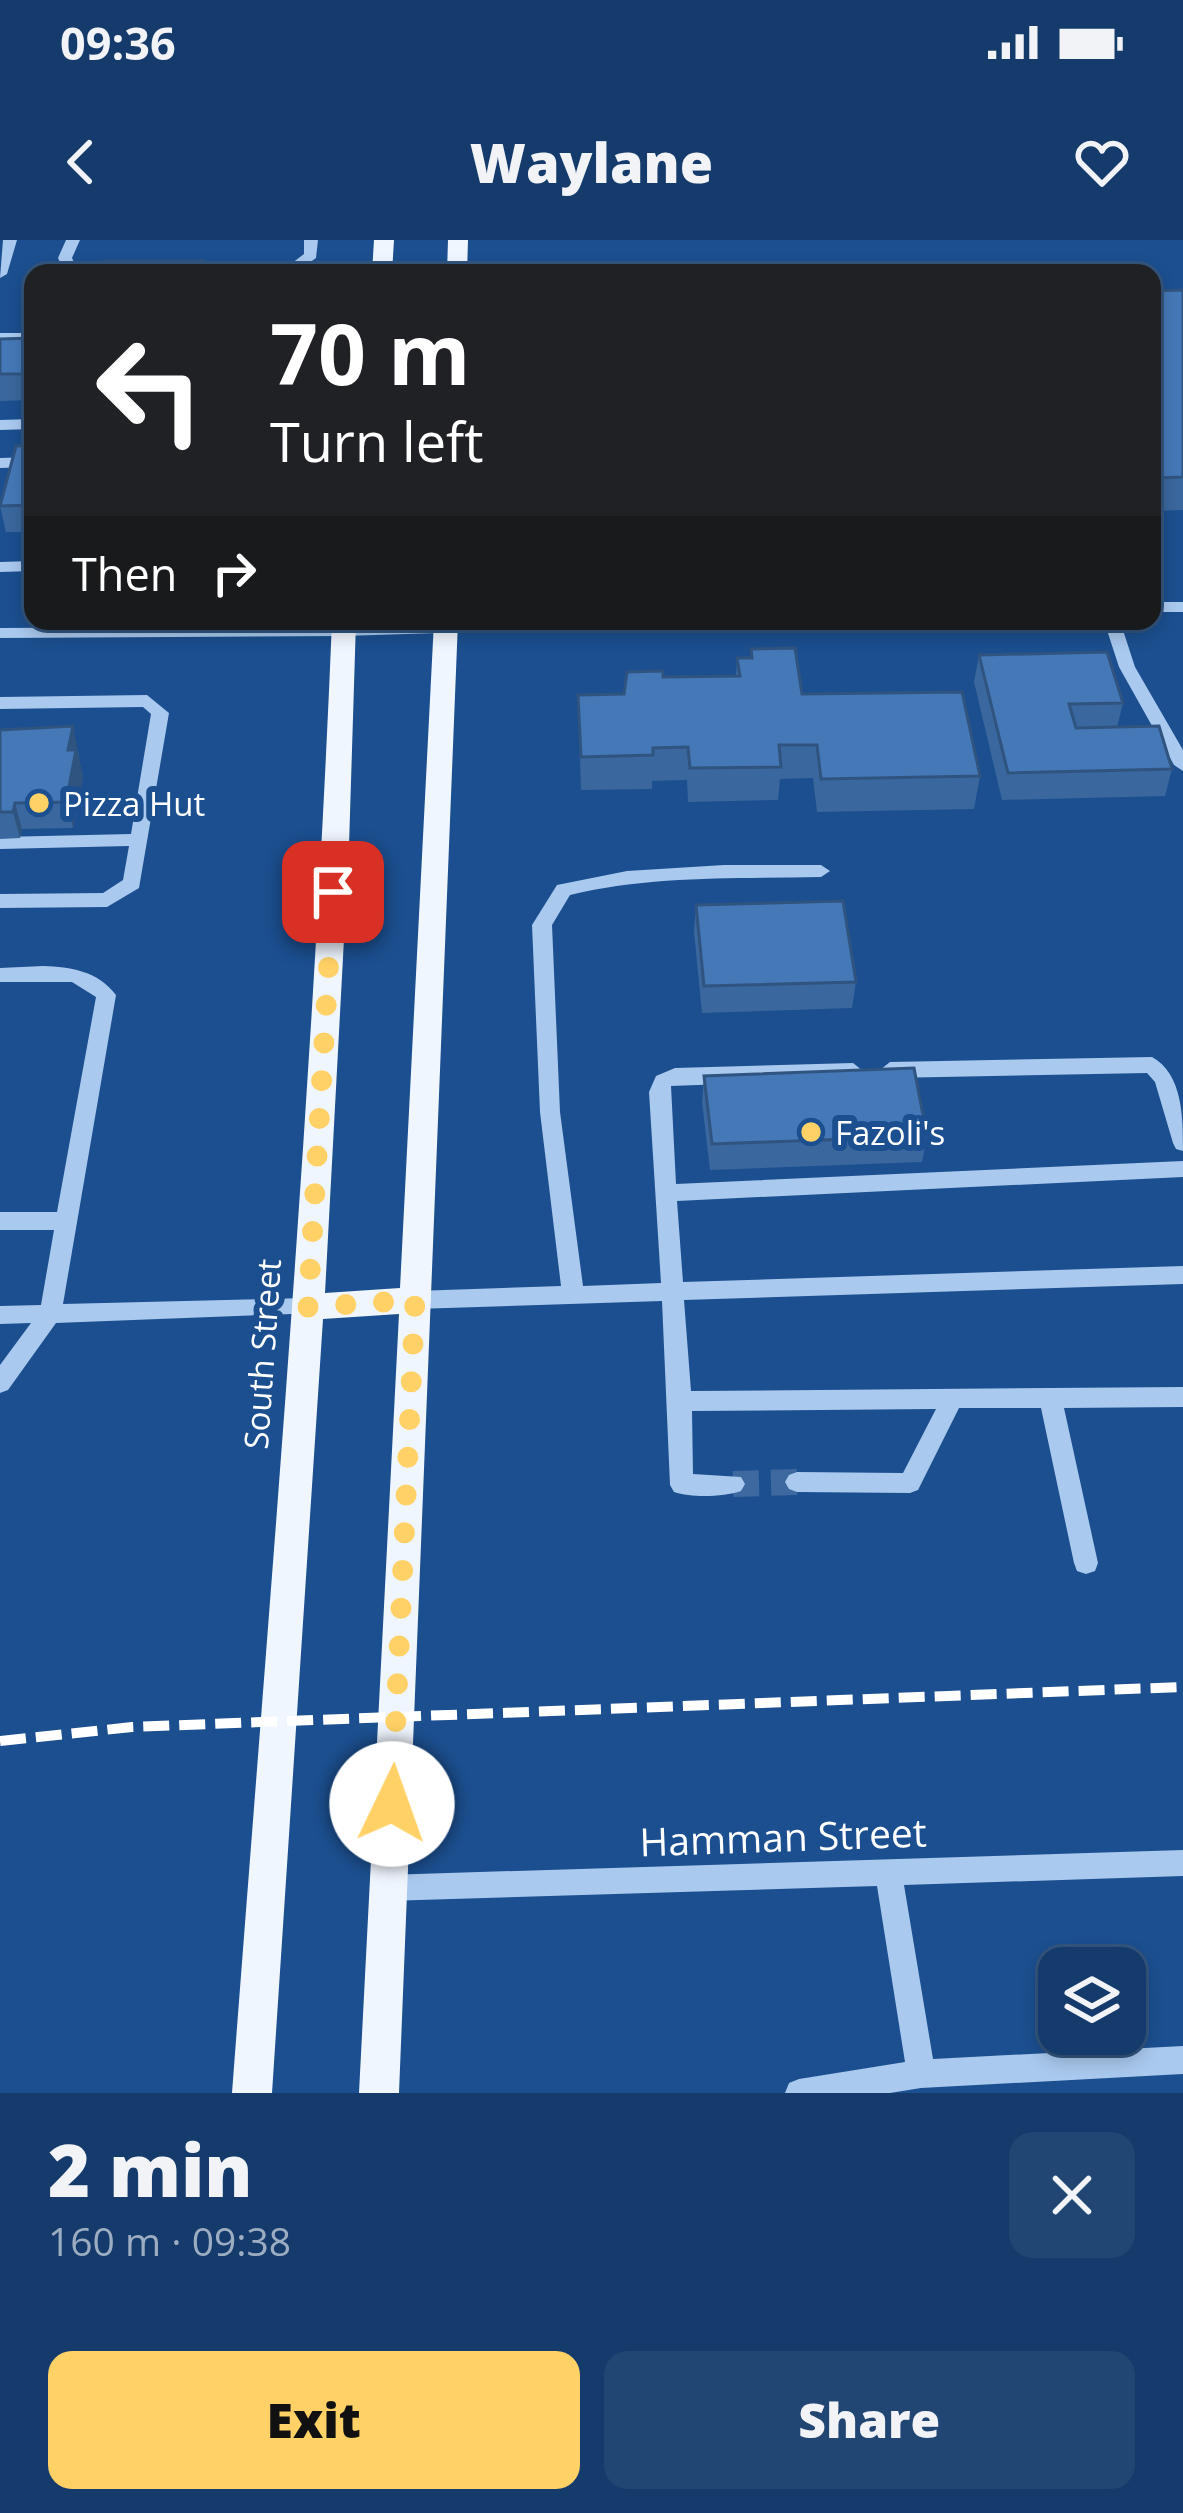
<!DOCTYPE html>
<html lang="en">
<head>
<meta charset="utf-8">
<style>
  :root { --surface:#143b6b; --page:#214673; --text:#f1f3f6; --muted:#9dadc1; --line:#33557e; --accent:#ffd166 }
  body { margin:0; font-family:"Open Sans",sans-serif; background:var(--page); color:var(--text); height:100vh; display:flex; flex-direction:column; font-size:45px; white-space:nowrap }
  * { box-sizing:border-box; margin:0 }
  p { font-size:39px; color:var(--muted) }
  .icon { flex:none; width:66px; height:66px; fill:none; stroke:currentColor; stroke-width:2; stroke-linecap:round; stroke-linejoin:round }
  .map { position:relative; height:1853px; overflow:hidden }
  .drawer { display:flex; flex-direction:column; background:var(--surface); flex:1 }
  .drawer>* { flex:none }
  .guide { position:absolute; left:24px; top:24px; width:1137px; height:366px; border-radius:24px; box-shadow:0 6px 18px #0003,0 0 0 3px var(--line); background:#202124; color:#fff; overflow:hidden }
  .fabs { position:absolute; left:1038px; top:1707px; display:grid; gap:24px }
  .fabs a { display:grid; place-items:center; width:108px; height:108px; border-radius:24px; background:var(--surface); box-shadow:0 6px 18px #0003,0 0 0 3px var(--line); font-size:60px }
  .pin { position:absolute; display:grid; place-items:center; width:102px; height:102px; color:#fff; margin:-51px; border-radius:24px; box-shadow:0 6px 18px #0006 }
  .me { position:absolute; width:132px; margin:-66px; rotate:3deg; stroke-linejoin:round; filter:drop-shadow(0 0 9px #0008) }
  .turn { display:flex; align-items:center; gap:42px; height:252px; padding:0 48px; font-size:54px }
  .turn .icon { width:156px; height:156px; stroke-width:2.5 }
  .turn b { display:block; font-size:84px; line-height:102px }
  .then { display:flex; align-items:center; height:114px; padding:0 48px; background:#0003; gap:24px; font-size:45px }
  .round { display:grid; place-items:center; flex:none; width:126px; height:126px; border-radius:24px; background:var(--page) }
  .overview { display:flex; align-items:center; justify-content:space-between; height:204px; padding:0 48px }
  h1 { font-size:72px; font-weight:800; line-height:90px }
  .cta { display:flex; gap:24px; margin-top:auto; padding:24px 48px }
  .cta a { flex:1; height:138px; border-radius:24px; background:var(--accent); color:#111; font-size:48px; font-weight:800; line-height:138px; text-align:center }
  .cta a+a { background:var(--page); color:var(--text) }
  .status { display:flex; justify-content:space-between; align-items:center; height:84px; padding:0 60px; background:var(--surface); direction:ltr }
  .status svg { height:33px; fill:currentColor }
  header { display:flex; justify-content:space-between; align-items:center; height:156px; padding:0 48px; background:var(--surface); font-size:54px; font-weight:800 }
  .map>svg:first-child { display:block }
</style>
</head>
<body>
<div class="status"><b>09:36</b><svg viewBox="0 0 49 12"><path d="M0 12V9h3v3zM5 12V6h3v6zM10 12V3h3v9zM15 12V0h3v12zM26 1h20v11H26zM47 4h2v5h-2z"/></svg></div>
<header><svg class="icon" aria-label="back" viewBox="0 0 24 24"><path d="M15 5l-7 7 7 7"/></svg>Waylane<svg class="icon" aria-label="heart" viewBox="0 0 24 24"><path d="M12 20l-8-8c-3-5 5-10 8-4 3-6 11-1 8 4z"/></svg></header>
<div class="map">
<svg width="1183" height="1853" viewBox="0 0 1183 1853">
  <rect width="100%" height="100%" fill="#1b4f8f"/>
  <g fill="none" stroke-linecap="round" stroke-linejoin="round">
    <path stroke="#3d69a0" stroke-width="26" stroke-dasharray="26 12" stroke-linecap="butt" d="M733,1244L797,1242"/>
    <path fill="#a9c9ee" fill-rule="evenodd" d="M3,0H17L7,34L0,38Z
      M66,0H80L72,18L79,33H65L58,18Z
      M304,0H318L316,18L295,33H279L304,14Z
      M0,93H33V101H7L0,107Z
      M33,179V189L0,190V180Z
      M33,217V227L0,228V218Z
      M33,321V331L0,332V322Z
      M1152,362H1183V372H1152Z
      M500,381H672L664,386L343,396L0,398V388L343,386Z
      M1104,381H1120L1135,427L1183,510V531L1174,525L1119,427Z
      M147,455L169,473L139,648L107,667L0,668V654L103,653L123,640L129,606L0,609V597L131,594L151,474L143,467L0,469V457Z
      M724,625H821L830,631L821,637C737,639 653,635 570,655L552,685L560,872L583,1046L661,1043L649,852L656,836L675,828L853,823L863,831L853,839L671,846L676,944L1183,921V937L677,961L683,1042L1183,1026V1044L684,1060L691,1151L1183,1147V1167L1064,1168L1098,1323L1095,1331L1086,1334L1077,1331L1074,1323L1041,1168H959L918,1250L910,1253L797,1252L789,1249L785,1242L789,1235L797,1232L903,1233L936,1169L692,1171L693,1234L741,1237L745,1244L741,1251C723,1257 692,1258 674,1252L670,1245L662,1061L415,1069L407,1066L404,1060L407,1054L415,1051L561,1046L540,872L532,685L557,645L627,631Z
      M43,726C71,727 98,731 116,755L63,1064L308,1058L316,1061L319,1067L316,1073L56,1083L8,1150L0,1153V1125L31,1083L0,1084V1066L41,1065L54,990H0V972H57L96,757L72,742H0V728Z
      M1152,817C1183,834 1183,878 1183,911L1176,909L1173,903L1155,842L1147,833L890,838L880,830L890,822Z
      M1183,1610V1636L904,1645L933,1819L1183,1806V1834L921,1848L890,1853H785L789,1843L799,1839L905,1822L877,1646L386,1661L377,1657L373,1648L377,1639L386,1635Z"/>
    <path fill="#f0f6ff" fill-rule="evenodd" d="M374,0H394L392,33H372Z
      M448,0H468L467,33H447Z
      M332,381H356L349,606L325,1053L400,1048L434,381H458L399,1853H359L399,1074L323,1079L272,1853H232C269,1363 312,872 332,381Z"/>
    <path stroke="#fff" stroke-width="10" stroke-dasharray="26 10" stroke-linecap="butt" d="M0,1501L132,1487L1183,1447"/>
  </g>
  <path fill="#3a679d" d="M1183,50V270L1152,271V51Z
    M33,93V160L0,161V99L32,98Z
    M33,206V292H6L0,266Z
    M751,409L802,454L980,536L974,569L817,572L813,538L780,539L778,560L688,562L687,540L652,541V549L581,550L578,455L624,454L663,437L736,436L737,418H750Z
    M979,415L1123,463L1117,487L1172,529L1165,556L1002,560L974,442Z
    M0,490L79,513L78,518L83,537L73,588L22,589L20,598L0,599Z
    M696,665L856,742L852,768L702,773L694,692Z
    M704,836L927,896L922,922L710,930L702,862Z"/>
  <path fill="#305480" d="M73,486L83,537L73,588L66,562L68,510Z
    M15,563L22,589L20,598L13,572Z"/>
  <path fill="#4478b7" stroke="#305480" stroke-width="3" d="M104,21H204L203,27L250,26L249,33H101Z
    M1183,50V237L1152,238V51Z
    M33,93V130H30L29,134H0V99L32,98Z
    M16,206H33V265L0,266Z
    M795,408L802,454L962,452L980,536L821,539L817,505H779L781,527L690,528L688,507L653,508V515L581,517L578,455L624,454L627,432L663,431V437L740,436L737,418H752L751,409Z
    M1107,412L1123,463L1069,464L1076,488L1159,486L1172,529L1008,533L979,415Z
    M73,486L68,510H76L66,562L15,563L13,572H0V490Z
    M843,661L856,742L704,746L696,665Z
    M914,828L927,896L712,904L704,836Z"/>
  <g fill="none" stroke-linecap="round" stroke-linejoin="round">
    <path stroke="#ffd166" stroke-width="21" stroke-dasharray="0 37.8" d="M333,652L308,1067L415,1060L392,1564"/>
  </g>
  <g fill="#ffd166" stroke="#1b4f8f" stroke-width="4.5">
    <circle cx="39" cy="563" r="12"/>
    <circle cx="811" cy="892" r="12"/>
  </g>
  <g text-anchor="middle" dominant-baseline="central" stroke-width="12" stroke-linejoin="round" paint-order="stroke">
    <g font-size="33" fill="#fff" stroke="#1b4f8f" text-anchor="start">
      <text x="63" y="563">Pizza Hut</text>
      <text x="835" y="892">Fazoli's</text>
    </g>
    <g font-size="33" fill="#fff" stroke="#1b4f8f">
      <text transform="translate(262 1114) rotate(-86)">South Street</text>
    </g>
    <g font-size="39" fill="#fff" stroke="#1b4f8f">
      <text transform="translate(783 1596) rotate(-2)">Hamman Street</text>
    </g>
  </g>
</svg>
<div class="fabs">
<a><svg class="icon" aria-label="layers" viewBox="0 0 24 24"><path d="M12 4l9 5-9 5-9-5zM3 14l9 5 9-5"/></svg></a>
</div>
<div class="pin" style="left:333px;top:652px;background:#d93025"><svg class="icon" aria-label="arrive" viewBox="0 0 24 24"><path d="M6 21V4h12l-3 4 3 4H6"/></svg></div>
<svg class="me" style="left:392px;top:1564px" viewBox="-20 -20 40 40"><circle r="19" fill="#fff"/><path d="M0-13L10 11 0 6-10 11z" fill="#ffd166"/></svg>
<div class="guide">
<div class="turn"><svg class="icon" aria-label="left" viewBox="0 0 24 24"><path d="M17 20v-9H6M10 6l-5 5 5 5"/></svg><div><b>70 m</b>Turn left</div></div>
<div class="then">Then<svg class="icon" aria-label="right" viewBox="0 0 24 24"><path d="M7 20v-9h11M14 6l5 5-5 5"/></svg></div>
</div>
</div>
<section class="drawer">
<div class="overview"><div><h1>2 min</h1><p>160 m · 09:38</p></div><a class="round"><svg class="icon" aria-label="close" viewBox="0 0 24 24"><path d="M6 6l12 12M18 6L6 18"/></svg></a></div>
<div class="cta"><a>Exit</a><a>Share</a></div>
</section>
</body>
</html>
